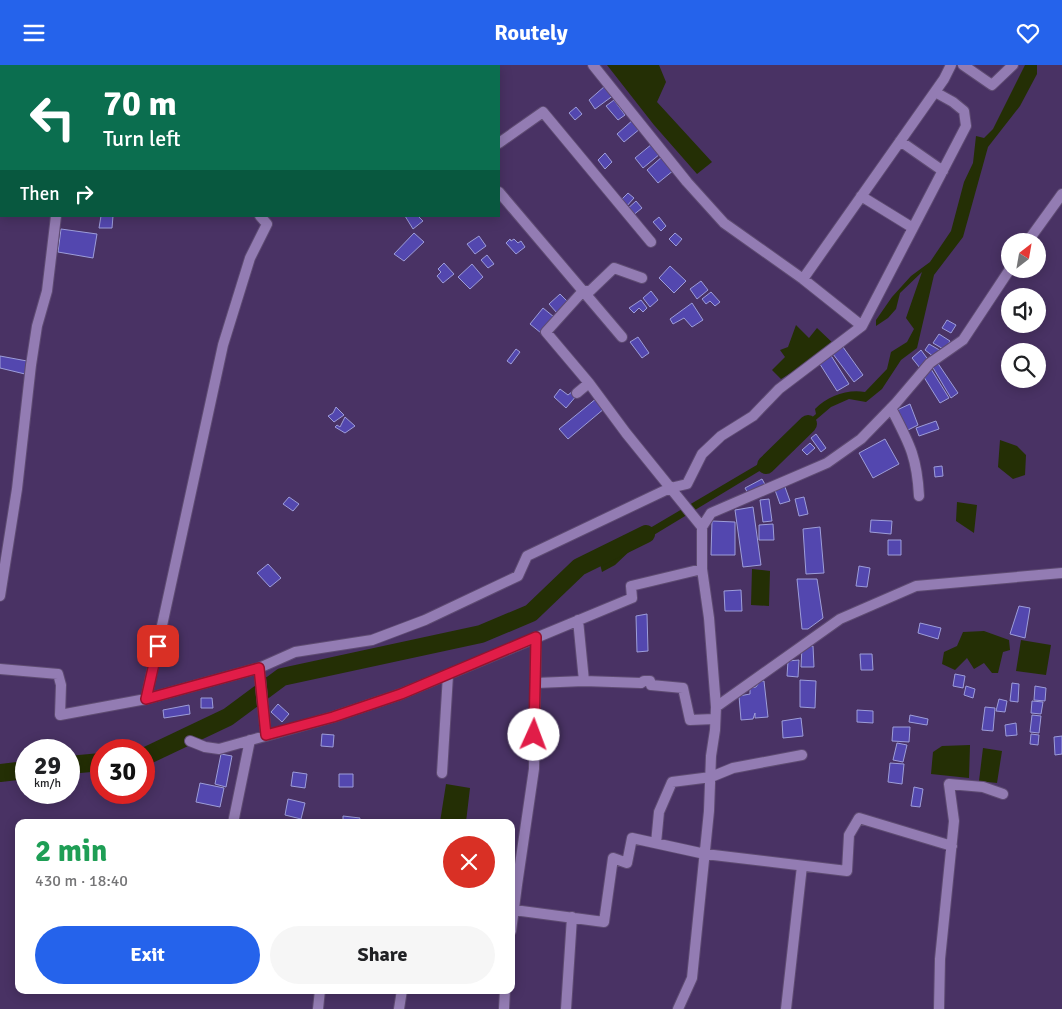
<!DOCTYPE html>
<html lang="en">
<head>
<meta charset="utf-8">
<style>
  :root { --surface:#fff; --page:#f6f6f6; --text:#202124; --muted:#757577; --accent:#2563eb }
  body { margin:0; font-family:Signika,sans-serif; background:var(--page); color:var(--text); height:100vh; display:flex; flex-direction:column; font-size:19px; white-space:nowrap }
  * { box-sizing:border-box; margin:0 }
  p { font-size:16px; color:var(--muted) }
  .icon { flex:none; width:28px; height:28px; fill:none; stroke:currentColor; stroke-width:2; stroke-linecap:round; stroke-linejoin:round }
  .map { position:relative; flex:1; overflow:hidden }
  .panel { position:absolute; left:15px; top:754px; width:500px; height:175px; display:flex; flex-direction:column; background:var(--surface); border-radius:10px; box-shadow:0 2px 12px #0003 }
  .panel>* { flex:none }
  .top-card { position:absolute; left:0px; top:0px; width:500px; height:152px; box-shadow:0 2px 12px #0003; background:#0b6e4f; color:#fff; overflow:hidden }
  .needle { width:32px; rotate:31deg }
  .controls { position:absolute; left:1001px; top:168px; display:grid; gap:10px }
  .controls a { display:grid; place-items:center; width:45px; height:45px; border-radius:50%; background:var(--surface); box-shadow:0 2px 12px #0003; font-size:25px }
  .speed { position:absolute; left:15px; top:674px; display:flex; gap:10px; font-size:25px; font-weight:700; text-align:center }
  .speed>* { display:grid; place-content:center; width:65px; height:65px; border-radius:50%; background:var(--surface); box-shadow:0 2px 12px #0003; line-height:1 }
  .speed small { font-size:12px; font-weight:400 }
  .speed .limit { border:8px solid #d22; background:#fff; color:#111 }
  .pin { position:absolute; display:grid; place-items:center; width:42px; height:42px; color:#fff; margin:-21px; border-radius:10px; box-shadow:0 2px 8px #0006 }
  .me { position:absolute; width:55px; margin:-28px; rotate:2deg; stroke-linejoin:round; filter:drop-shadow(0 0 4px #0008) }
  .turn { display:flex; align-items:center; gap:18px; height:105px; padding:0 20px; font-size:22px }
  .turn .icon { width:65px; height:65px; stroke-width:2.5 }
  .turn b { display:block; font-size:35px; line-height:42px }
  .then { display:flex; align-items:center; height:48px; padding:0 20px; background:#0003; gap:10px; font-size:19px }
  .round { display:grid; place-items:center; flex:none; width:52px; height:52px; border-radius:26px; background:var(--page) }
  .head { display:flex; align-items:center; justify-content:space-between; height:85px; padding:0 20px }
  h1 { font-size:30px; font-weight:700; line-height:38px; color:#1e9e55 }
  .button { display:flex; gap:10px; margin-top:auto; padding:10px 20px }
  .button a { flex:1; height:58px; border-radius:30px; background:var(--accent); color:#fff; font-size:20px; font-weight:700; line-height:58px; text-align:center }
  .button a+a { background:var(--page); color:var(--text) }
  header { display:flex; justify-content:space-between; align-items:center; height:65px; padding:0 20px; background:var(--accent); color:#fff; font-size:22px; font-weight:700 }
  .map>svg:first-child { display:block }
</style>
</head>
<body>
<header><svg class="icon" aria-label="menu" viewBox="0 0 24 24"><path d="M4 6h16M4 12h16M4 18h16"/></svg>Routely<svg class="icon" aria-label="heart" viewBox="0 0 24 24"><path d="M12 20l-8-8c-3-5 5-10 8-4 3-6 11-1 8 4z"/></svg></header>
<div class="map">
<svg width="1062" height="944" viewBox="0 0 1062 944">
  <rect width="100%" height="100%" fill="#493264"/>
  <path fill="#242f05" d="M607,0H659L666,17L657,37L712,97L697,109L654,60Z
    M1025,0H1037V9L1020,41L988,82L963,172L934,210L917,283L901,295L882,324L866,337L849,334L831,342L811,359L794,385L634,482L615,500L602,507L600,499L611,495L628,476L789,381L798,364L816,349L815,344C828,331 847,324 865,327L887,304L891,287L907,277L914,264L906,253L922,207L900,228L896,244L888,253L876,261V255L892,232L911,211L930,197L951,166L964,117L973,98L976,71L984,73L993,64Z
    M796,260L809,273L817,263L836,281L781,314L772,305L785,292L780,285L788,282Z
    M1000,375L1017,381L1026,390L1025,410L1013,414L998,402Z
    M957,437L977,440L974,468L956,456Z
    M752,504L770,506L769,541L751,540Z
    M984,566L1009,575L1010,585L1003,587L998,608H992L984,598L974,604L967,593L955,605L942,599L944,587L957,581L963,567Z
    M1021,575L1051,580L1046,610L1016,606Z
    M970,680L969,713L931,709L933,687L942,681Z
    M983,683L1002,686L997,718L979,716Z
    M446,719L470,723L466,757H440Z"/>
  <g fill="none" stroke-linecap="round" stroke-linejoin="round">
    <path stroke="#242f05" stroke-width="18" d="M766,400L808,359
      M144,692L228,652L282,612L481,569L531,548L579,502L646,469
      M69,700L101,697
      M0,708L26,705"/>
  </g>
  <path fill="#5347af" stroke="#9d9dd9" d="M605,21L614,30L595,44L589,35Z
    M614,35L625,50L618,55L606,41Z
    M576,42L582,49L575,55L569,48Z
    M634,54L641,63L624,77L617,69Z
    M652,79L660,89L643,103L635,93Z
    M605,88L612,97L605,104L598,95Z
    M663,91L674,105L658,118L647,105Z
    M628,128L634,133L625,143L619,137Z
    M636,136L642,143L632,151L626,145Z
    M101,151H113L112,163H99Z
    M405,151H418L423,156L413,164Z
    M659,152L666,161L661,166L653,157Z
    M61,164L97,169L93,193L58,187Z
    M414,168L424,177L404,196L394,189Z
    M675,168L682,174L676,181L669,174Z
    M479,171L486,181L475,189L467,179Z
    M510,174L511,176L514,174L518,178L521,176L525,182L516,189L506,178Z
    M487,190L494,199L488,203L481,195Z
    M444,198L454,209L443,218L437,211L441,207L438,204Z
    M472,199L483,212L470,224L458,212Z
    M670,201L686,216L674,228L659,213Z
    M701,216L708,225L697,234L690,224Z
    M651,226L658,235L650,242L643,233Z
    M711,227L720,237L715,241L710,236L706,239L702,234Z
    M560,229L568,237L557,248L549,239Z
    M641,235L647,243L643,247L639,243L634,248L629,243Z
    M692,238L703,255L692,262L684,253L673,259L670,254Z
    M543,243L554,252L541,268L530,259Z
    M947,255L956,260L951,268L942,263Z
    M939,269L950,276L945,285L933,278Z
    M638,272L649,288L642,293L630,277Z
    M929,279L943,287L934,292L925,285Z
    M843,282L863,310L854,317L833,289Z
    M516,284L520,287L511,299L507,296Z
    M921,285L929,296L920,303L912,293Z
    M830,289L849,319L837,326L818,296Z
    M0,291L27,296L25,309L0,303Z
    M937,297L958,328L951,333L932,301Z
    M931,304L949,333L940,338L922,309Z
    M560,324L568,330L573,326L577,330L566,343L554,332Z
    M597,333L605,343L568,374L559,364Z
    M910,339L918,360L906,366L897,345Z
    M336,342L344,350L334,357L328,351L333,348Z
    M345,352L355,361L345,368L335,362L337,360L340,362Z
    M936,356L939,364L919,371L916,363Z
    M816,369L826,383L821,387L811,373Z
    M885,374L899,399L873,413L859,388Z
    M810,378L815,383L807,390L802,385Z
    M942,401L943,411L935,412L934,402Z
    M762,414L767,423L750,432L745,423Z
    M785,422L790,436L780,439L775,425Z
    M289,432L299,439L293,446L283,439Z
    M804,432L808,449L799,451L795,434Z
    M769,434L772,456L763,457L760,435Z
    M753,442L761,500L743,502L735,445Z
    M871,455L892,456L891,469L870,467Z
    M712,456L735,457V490H711Z
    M773,459L774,475H759V460Z
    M820,462L824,508L806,509L803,464Z
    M888,475H901V490H888Z
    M268,499L281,513L270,522L257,508Z
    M859,501L870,503L867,522L856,521Z
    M797,514H817L823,553L808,564H802Z
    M741,525L742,546H725L724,526Z
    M1019,541L1030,543L1025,573L1010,569Z
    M647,549L648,586L637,587L636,551Z
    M920,558L941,563L938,574L918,568Z
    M813,581L814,602H801L802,582Z
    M860,589H872L873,605H861Z
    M799,595L798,612L787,611L788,596Z
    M955,609L965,611L963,623L953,621Z
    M800,615L816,616L815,643L800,642Z
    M760,616H764L768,652L755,653V648L753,654L741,655L739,631L750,629V623L756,622Z
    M1012,618L1019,619L1018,637L1010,636Z
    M966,621L975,624L973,633L964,630Z
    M1035,621L1046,623L1045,636L1034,635Z
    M201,633H212L213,643H201Z
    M999,634L1007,636L1005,647L996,646Z
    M1032,636L1043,637L1041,649L1031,648Z
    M278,639L289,649L282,657L271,647Z
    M189,640L190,649L164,653L163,645Z
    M985,642L995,643L993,666L982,665Z
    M857,645L873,646V658L857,657Z
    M910,650L928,654L927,660L909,657Z
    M1032,650L1041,651L1039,668L1030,667Z
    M801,653L803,671L783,673L782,656Z
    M1016,658L1017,670L1006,671L1005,660Z
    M893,662H910L909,677L892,676Z
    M322,669L334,670L333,682L321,681Z
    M1031,669L1039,670L1038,680L1030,679Z
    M1062,671V689L1055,690L1054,672Z
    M897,678L907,680L903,697L893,695Z
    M221,689L232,691L226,722L215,719Z
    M890,698L904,699L902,719L888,717Z
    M293,707L307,709L305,723L291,721Z
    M339,709H353V722H339Z
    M200,718L224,723L220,742L196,737Z
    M914,722L923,724L920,742L911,741Z
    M288,734L305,738L301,754L285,750Z
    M343,751L360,753L359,758H343Z"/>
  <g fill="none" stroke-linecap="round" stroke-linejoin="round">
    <defs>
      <path id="street" d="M398,0L399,1
        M593,0L687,117L724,158L803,214L862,261
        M963,0L992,20L1013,0
        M104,1V0
        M367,1L370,0
        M0,71L1,72
        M900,76L943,106
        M499,78L543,47L651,177
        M499,127L583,226L546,267L589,318
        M861,131L913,163
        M1028,176L1062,129
        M803,214L944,14L951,0
        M622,272L583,226H590L614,203L642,213
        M577,328L589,318L626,368L702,462
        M891,343C909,378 917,391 919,431
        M0,531L17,424L31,300L37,261L47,226L56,151
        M259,603L266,670
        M0,604L58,609L61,620L60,650L146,634L259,603L295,587L372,575L425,555L518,511L527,491L670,423L687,419L702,389L721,371L753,351L779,324L862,261L966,61L964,46L953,37L935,27
        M584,616L641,618L644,616H650L651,620L683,623L690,655L714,654
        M536,618L584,616L578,555
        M146,634L223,280L250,193L267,159L260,151
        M716,642L840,554L916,521L1062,508
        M190,676L205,682L219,684L333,652L401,629L632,533L631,521L702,504
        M442,708L448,610
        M233,758L250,675
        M656,778L659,747L672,717L711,712L733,703L802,690
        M511,820H517L511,866
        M517,820L534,704L536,572
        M514,845L604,857L613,793L627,798L632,773L705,789L847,806L849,770L859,753L952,781
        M318,944L320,925
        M399,944L402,925
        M504,944L505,925
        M566,944L572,852
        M678,944L692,913L709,746L711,691L715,665L716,642L709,553L702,504V462L711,448L827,398L861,374L896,338L930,298L963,275L1010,204
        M786,944L802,801
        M939,944L940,894L954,756L949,719L983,722L1003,729"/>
    </defs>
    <use href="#street" stroke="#5e4b72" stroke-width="12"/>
    <use href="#street" stroke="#937cb3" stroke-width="10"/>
  </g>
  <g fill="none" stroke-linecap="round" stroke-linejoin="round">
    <defs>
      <path id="route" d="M158,581L146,634L259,603L266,670L333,652L401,629L536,572L534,670"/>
    </defs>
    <use href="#route" stroke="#92132f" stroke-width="12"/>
    <use href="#route" stroke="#e11d48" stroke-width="9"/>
  </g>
</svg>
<div class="controls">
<a><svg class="needle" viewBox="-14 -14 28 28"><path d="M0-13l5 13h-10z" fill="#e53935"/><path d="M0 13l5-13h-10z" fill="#757577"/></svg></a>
<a><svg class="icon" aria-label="sound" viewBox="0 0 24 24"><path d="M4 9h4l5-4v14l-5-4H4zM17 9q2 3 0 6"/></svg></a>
<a><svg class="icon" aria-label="search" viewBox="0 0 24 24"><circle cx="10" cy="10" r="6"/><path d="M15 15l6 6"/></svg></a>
</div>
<div class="speed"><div>29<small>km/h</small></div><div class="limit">30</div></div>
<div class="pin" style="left:158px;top:581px;background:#d93025"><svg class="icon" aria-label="arrive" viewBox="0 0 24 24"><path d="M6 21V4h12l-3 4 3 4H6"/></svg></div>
<svg class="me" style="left:534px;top:670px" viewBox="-20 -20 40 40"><circle r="19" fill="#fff"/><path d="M0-13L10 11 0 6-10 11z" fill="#e11d48"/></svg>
<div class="top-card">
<div class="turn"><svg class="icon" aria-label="left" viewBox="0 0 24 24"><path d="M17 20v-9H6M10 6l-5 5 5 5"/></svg><div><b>70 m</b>Turn left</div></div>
<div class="then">Then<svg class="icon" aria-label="right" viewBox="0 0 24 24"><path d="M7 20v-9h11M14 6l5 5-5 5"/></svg></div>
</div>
<section class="panel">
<div class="head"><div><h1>2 min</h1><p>430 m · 18:40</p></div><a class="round" style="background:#d93025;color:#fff"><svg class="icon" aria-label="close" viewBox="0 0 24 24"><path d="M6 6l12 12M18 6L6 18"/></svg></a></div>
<div class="button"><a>Exit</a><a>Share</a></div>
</section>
</div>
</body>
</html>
